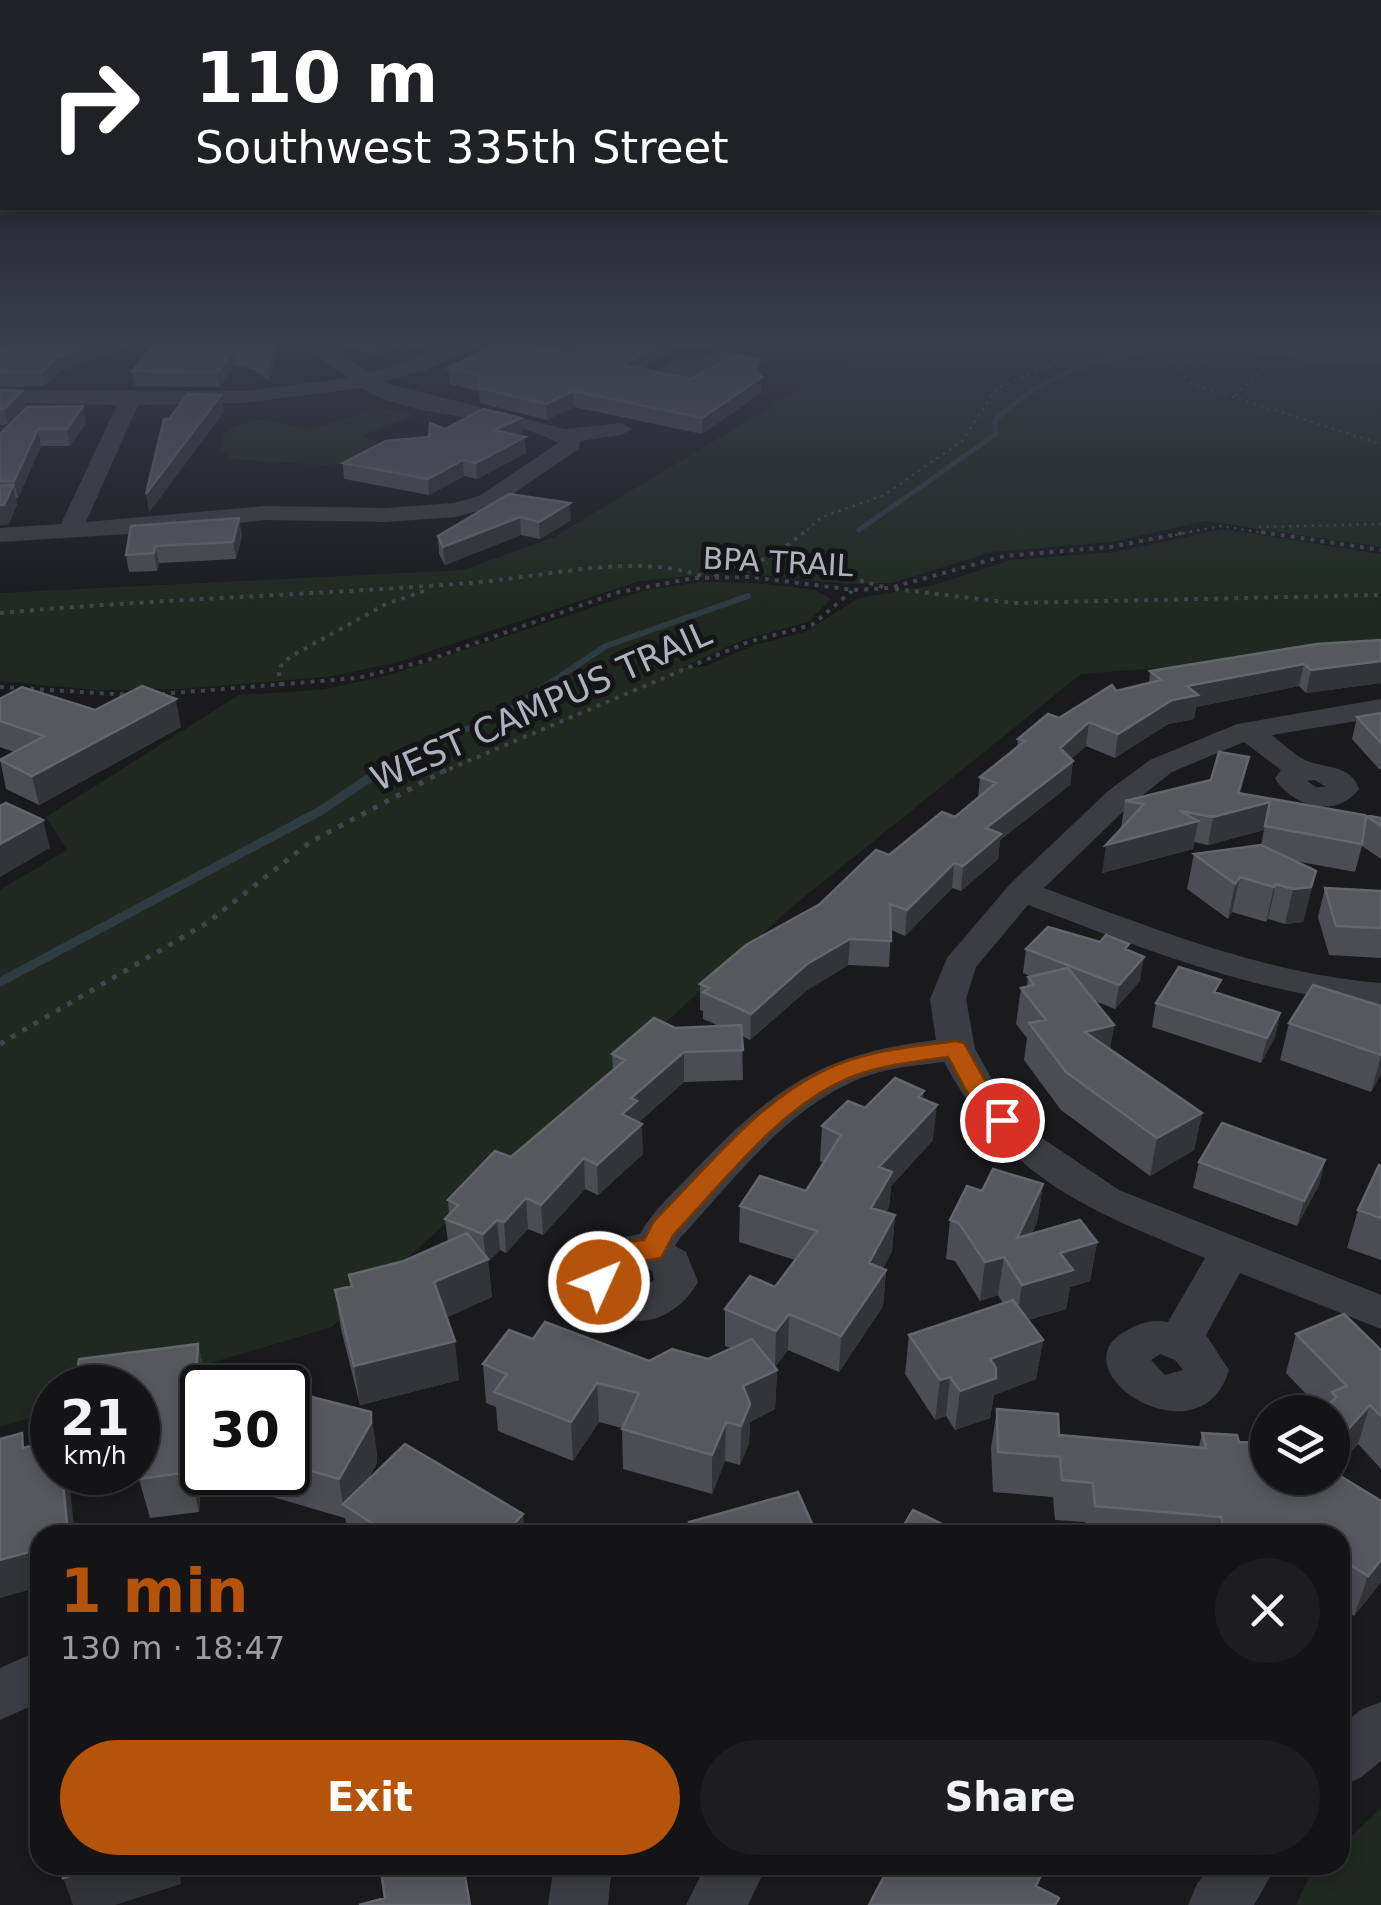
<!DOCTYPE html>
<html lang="en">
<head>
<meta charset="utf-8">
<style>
  :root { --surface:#141416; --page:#1d1d1f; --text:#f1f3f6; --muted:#9d9ea1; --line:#333335; --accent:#b45309 }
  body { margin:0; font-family:"DejaVu Sans",sans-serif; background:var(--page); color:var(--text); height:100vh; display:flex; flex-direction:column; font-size:38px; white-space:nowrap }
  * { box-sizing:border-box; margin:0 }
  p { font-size:32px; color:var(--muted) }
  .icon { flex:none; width:55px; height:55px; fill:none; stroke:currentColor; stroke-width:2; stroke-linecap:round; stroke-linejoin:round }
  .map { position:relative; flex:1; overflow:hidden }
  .drawer { position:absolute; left:30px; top:1525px; width:1320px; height:350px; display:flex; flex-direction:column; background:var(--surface); border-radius:30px; box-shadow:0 5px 15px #0003,0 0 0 2px var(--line) }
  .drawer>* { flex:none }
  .hud { position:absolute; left:0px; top:0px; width:1382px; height:210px; box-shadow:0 5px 15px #0003,0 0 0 2px var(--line); background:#202124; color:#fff; overflow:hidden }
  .controls { position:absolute; left:1250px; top:1395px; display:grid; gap:20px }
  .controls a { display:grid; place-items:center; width:100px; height:100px; border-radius:50%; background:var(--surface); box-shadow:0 5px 15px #0003,0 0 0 2px var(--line); font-size:50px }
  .speed { position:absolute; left:30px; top:1365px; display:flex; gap:20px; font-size:50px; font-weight:700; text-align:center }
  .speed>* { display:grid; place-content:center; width:130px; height:130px; border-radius:50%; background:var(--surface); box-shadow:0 5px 15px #0003,0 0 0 2px var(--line); line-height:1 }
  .speed small { font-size:25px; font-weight:400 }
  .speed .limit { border:5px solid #111; border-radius:15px; background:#fff; color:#111 }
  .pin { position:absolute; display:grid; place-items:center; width:85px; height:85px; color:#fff; margin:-42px; border:5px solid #fff; border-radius:50%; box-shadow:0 2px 10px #0007 }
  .me { position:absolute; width:110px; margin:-55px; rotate:46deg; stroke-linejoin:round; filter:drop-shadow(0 0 8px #0008) }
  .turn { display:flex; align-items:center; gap:35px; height:210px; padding:0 30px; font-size:45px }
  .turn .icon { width:130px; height:130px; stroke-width:2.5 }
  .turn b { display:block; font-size:70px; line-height:85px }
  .round { display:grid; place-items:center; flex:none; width:105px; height:105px; border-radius:52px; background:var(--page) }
  .headline { display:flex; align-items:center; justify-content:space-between; height:170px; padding:0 30px }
  h1 { font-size:60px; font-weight:700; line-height:75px; color:var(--accent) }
  .primary-button { display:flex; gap:20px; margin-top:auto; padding:20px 30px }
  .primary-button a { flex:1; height:115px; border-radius:60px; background:var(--accent); color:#fff; font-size:40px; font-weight:700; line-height:115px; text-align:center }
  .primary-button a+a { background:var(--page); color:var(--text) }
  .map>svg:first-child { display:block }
</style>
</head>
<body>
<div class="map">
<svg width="1381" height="1905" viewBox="0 0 1381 1905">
  <rect width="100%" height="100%" fill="#1a1a1d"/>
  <path fill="#1f2920" d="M860,343H1333L1299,364L1381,365V547L1205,521L1112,542L992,552L892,583L846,584L733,572L639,581L398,662L327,677L181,689L96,690L0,681V593L463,570L554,537L834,369Z
    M378,407L414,415L363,435L393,452L355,464L319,465L231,459L220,449L224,433C269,407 268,427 309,429C316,429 366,411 378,407Z
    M1222,529L1381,554V650L1081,674L793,906L332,1327L130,1387L52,1388V1411L0,1427V890L67,850L46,817L239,695L321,690L389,675L645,590L700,582L756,583L815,590L831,599L808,622L743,640L681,668L704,667L755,645L805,632L859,598L934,585L1011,560L1116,552Z
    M1381,1808V1905H1296L1309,1877L1321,1865H1340V1847Z"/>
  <path fill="#2f3b43" d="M1333,343H1381V365L1297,366Z"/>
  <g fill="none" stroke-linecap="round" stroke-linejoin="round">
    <path stroke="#2f3b43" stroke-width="5" d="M859,530L996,434L995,420C1090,333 1192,347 1312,356"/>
    <path stroke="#2f3b43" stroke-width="6" d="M377,773L413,748L497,718L606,646L748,596"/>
    <path stroke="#2f3b43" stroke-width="9" d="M0,982L322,810L381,770"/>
    <path stroke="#41444a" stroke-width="2.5" stroke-dasharray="2.5 5" stroke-linecap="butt" d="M1147,343H1155L1192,384L1381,444
      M1172,361L1297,366
      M1235,396L1264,366
      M1259,527L1381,524
      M801,535L822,517L884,495L962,441L997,388L1053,364L1058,354L1119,343
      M1175,535L1220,526L1277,535"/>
    <path stroke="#41444a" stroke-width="4" stroke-dasharray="4 6" stroke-linecap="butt" d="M1261,532L1381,550
      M773,557L884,587
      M715,577L721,570L773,557L804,532
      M895,589L1014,603L1381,595
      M0,613C156,599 313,595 469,583C540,578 634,552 702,576
      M281,686L278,669L290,657L384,605L429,589
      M0,687L130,695
      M161,694L358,678L428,660L619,592L695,578L750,577L854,590L890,588L1004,556L1110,547L1188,532
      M440,773L748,642L812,625L852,591"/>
    <path stroke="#41444a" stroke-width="5" stroke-dasharray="5 8" stroke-linecap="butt" d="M0,1044L207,923L310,842L446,770"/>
    <path fill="#3b3d42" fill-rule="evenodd" d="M295,343L330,346L369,373L460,343H487L426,370L382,382L565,429L621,423L632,429L621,435L580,441L579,449L495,506L456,517L386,522L265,520L160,532L0,542V528L61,524L117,405L0,402V390L243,391L349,378ZM362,388C413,421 502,412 558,443L479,496L454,503L386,508L265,506L86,522L138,405L243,403Z
      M544,343L568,347L567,343H589L593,348L570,359L546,355Z
      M726,343H749C729,364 690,398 662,369L676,358L702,359Z
      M1381,699V717L1272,735C1282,743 1293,754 1305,760C1324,769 1350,763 1359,789C1338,819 1291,807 1275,778L1281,770L1244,742L1172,772L1130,805L1044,888C1155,929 1262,973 1381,983V1005C1256,994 1144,949 1028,905L976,967L966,999L975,1049L998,1090L1036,1134L1119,1190L1381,1295V1329L1240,1273L1206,1335L1229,1370C1201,1465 1056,1372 1124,1332C1139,1323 1151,1319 1168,1322L1205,1258C1089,1210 1007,1180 944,1062C919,1065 892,1067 867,1076C789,1104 735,1179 680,1238L675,1246L686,1252L698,1282C668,1334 607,1334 577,1282C584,1249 609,1239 640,1234C654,1209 676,1190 696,1169C773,1088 823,1053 936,1040L930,999L947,958L1010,884L1108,791L1150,760L1237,724ZM1315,780L1326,787H1316L1307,781ZM640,1264L652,1271L654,1280C641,1290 633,1291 621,1280L623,1273ZM1160,1354L1175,1360L1183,1370L1165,1375L1151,1360Z
      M40,1650V1702L0,1720V1668Z
      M1381,1702V1761L1360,1778L1340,1786V1726L1362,1709Z
      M554,1865H612L608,1905H548Z
      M706,1865H767L748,1905H686Z
      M1212,1865H1277L1254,1905H1188L1197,1884Z"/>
  </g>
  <path fill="#4b4d52" d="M157,343H280L269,381L254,370L235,365L219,387L135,386L132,371Z
    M331,343H433L422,348L405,344L379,355Z
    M590,343H718L707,350L679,346L642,369L691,379L760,375L761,393L702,434L574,407L547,420L480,403L479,391L450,384L448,368L569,354Z
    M0,351L59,372L45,386L0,387Z
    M0,390L22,391L25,406L8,424L0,425Z
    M521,418L522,433L517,435L526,453L477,479L464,476L429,495L344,479L343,463L429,437L445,429Z
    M86,423L70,446H41L18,498H16L17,504L9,524L0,525V434Z
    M509,494L571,520L540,539L521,535L445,565L439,554L438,536Z
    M131,526L242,535L236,559L159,563L157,571L129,572L126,555Z
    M1381,640V683L1306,693L1299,686L1196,707L1194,719L1168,724L1115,758L1086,746L1071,759L1073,761L1070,785L1000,840L998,859L961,891L952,888L905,936L891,930L889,967L848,965L806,991L750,1040L742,1036L743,1080L684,1082L639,1122L643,1154L598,1195L585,1189L543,1235L528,1229L506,1253L500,1250L488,1262L492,1297L447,1317L459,1380L360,1405L341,1329L335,1290L351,1286L349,1275L404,1261L448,1242L445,1219L449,1215L448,1200L511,1157L613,1071L612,1054L675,1028L719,1026L703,1019V1011L700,1010V984L820,904L889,855L955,817L978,798L980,777L1017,747L1018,739L1116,691L1149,683L1150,671Z
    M0,699L95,710L181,727L39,805L6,789L0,759L14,752L0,747Z
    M1381,713V769H1379L1352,739L1357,717Z
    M1249,757L1240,793L1381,818V859L1362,846L1355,872L1295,861L1316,871L1303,922L1285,924L1268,919L1266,922L1232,912L1228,919L1187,889L1194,854L1261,845L1264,830L1208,845L1194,842L1193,849L1102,873L1121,829L1125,801L1211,780Z
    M1325,888L1381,891V958L1329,955L1318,917Z
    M1100,942L1128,951L1140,981L1115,1009L1095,1001L1114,1025L1110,1049L1202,1113L1194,1150L1150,1176L1061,1110L1024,1060L1027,1038L1016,1024L1021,988L1027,986L1028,977L1030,976L1023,973L1026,949Z
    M1219,993L1280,1013L1275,1037L1261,1063L1152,1027L1156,1003Z
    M1381,1006V1074L1371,1092L1280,1060L1289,1023Z
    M923,1099L933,1140L891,1186L889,1207L886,1212L895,1215L892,1251L883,1268L886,1270L883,1306L839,1372L788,1350L775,1367L777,1370L775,1409L750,1422L749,1443L740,1465L725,1461L712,1494L623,1469L622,1428L599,1422L573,1461L498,1431L496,1407L486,1403L483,1364L533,1339L649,1361L708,1359L731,1348L725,1346V1309L775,1287L795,1260L739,1242L740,1206L806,1191L824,1163L820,1161L822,1126L865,1108Z
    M1325,1160L1319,1185L1297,1226L1193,1188L1199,1162Z
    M1381,1166V1260L1347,1248L1358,1210Z
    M1043,1184L1037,1222L1032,1233L1097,1242L1090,1281L1070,1287L1066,1309L1028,1320L1043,1340L1036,1379L994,1395L990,1418L955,1430L946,1416L935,1420L905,1374L909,1335L1003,1303L998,1295L980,1301L955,1261L946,1259L950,1220L982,1191Z
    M1296,1334L1381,1350V1469L1358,1444L1334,1471L1381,1582L1354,1616L1340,1606V1535H1086L1085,1522L1055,1520L1053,1497L993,1492L991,1448L997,1409L1059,1435L1199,1447L1202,1433L1239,1442L1268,1478L1323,1412L1286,1373Z
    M198,1344L207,1383L202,1388V1472H288V1391L377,1452V1463L367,1481L523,1514L524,1535H348L345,1518L201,1476L199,1512L150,1518L139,1479L140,1471H138V1388Z"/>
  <path fill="#333438" d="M94,343H134L59,372L45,386L42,372L56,357Z
    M274,343H280L269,381L267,366Z
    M378,343H405V344L379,355Z
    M659,343H679V346L623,380V365Z
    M707,343H718L707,350Z
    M233,350L235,365L219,387L217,372Z
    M760,360L761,393L702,434V418L754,369Z
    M22,391L25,406L8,424L4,409Z
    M573,391L574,407L547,420L546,404Z
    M221,395L224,412L149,513L146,494Z
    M83,406L86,423L70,446L67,429Z
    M521,418L522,433L495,446L494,430Z
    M38,429L41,446L18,498L14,481Z
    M525,437L526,453L477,479L476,463Z
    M463,460L464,476L429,495L428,479Z
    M13,485L17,504L9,524L0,525V505Z
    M570,503L571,520L540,539L539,522Z
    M520,517L521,535L445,565L443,547Z
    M239,518L242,535L236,559L233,542Z
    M155,546L159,563L157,571L154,553Z
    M1381,661V683L1306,693L1311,670Z
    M1304,664L1299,686L1196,707L1194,719L1168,724L1115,758L1118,734L1187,686Z
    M176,699L181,727L39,805L32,776Z
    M1089,722L1086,746L1057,771L1060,748Z
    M1249,757L1243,784L1235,811L1270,802L1264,830L1208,845L1213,817L1238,793Z
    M1073,761L1070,785L1000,840L998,859L961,891L963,866L986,828Z
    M43,820L50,848L0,877V844Z
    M1198,821L1193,849L1102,873L1106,845Z
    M954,863L952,888L905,936L907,910Z
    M1316,871L1303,922L1285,924L1293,889Z
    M1240,877L1232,912L1228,919L1235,884Z
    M1276,884L1268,919L1266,922L1274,887Z
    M850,939L848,965L806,991L750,1040L751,1014L807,964Z
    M1144,957L1140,981L1115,1009L1119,985Z
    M1280,1013L1275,1037L1261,1063L1267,1038Z
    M1114,1025L1108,1062L1085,1032Z
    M684,1052V1082L638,1123L642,1124L643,1154L598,1195L597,1165L631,1098Z
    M1381,1056V1074L1371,1092Z
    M924,1091L921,1123L937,1105L933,1140L891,1186L889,1207L868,1243L871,1208L879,1167L918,1097Z
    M1202,1113L1194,1150L1150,1176L1157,1138Z
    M584,1158L585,1189L543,1235L541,1205Z
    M1325,1160L1319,1185L1297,1226L1304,1201Z
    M1043,1184L1037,1222L1014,1272L1017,1238Z
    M526,1198L528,1229L506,1253L504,1222Z
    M895,1215L892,1251L866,1299L869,1263Z
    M497,1220L500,1250L488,1262L492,1297L439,1321L434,1282L486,1260L483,1234Z
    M1097,1242L1090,1281L1070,1287L1066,1309L1016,1323L1022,1285L1060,1253Z
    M1004,1257L998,1295L980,1301L985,1262Z
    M886,1270L883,1306L839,1372L841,1336Z
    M789,1314L788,1350L775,1367L776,1331Z
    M1043,1340L1036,1379L994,1395L990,1418L955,1430L960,1391L990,1359Z
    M455,1341L459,1380L360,1405L354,1366Z
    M198,1344L207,1384L196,1380Z
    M777,1370L775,1409L750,1422L749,1443L740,1465L743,1386Z
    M950,1377L946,1416L935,1420L940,1380Z
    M597,1383L599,1422L573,1461L571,1422Z
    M1370,1405L1358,1444L1332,1473V1447Z
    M371,1412L377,1452V1463L350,1509L343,1504L339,1479Z
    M726,1422L725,1461L712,1494V1455Z
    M192,1437L201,1476L199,1512L190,1472Z
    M62,1472H68L75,1535H68Z
    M523,1514L524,1535H504Z
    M40,1549V1587L0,1598V1560Z
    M1381,1560V1582L1354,1616L1368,1576Z
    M106,1865H179L181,1884L115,1905H73L63,1878Z"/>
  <path fill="#56585e" stroke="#63666c" stroke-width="2.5" d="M19,343H94L56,357L42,372H0V351Z
    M157,343H274L267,366L252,355L233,350L217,372L132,371Z
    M500,343H515L569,354L590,343H659L623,365L691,379L734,355L760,360L754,369L762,377L702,418L573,391L546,404L479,388V376L448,368Z
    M0,390L22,391L4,409H0Z
    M188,394L221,395L146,494L164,419H169Z
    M83,406L67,429H38L14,481H0V434L27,407Z
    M483,409L521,418L494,430L525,437L476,463L463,460L428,479L343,463L386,441L429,437L430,423L445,429Z
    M13,485L4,505H0V486Z
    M509,494L570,503L539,522L520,517L443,547L438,536Z
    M239,518L233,542L155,546L154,553L126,555L131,526Z
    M1381,640V661L1311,670L1304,664L1187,686L1198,695L1172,700L1118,734L1089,722L1060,748L1073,761L986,828L1001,834L963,866L954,863L907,910L890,904L891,941L850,939L807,964L751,1014L703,992L709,988L700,984L746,945L820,904L876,850L889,855L942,812L955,817L996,783L980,777L1025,741L1018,739L1048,714L1059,718L1112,685L1116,691L1161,680L1150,671L1317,644Z
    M142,686L176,699L32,776L0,760L44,736L0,721V699L22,687L95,710Z
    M1381,713V743L1357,717Z
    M1219,752L1249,757L1238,793L1381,818V826L1366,816L1362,844L1265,826L1270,802L1213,817L1180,811L1198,821L1106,845L1144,804L1125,801L1211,780Z
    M6,803L43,820L0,844V806Z
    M1261,845L1316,871L1311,887L1293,889L1276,884L1274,887L1240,877L1235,884L1194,854Z
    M1325,888L1381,891V928L1336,926Z
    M1048,927L1100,942L1106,935L1129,944L1125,949L1144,957L1119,985L1026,949Z
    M1179,967L1221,980L1214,992L1280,1013L1267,1038L1156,1003Z
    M1068,968L1114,1025L1085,1032L1202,1113L1157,1138L1066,1072L1029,1023L1046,1020L1021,988L1034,985L1028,977Z
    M1313,985L1381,1006V1055L1289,1023Z
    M654,1018L675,1028L741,1025L743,1050L684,1052L631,1098L637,1101L622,1114L642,1124L597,1165L584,1158L541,1205L526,1198L504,1222L497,1220L483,1234L445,1219L458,1205L448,1200L495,1151L511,1157L625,1060L612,1054Z
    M895,1078L924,1091L918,1097L937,1105L879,1167L892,1172L871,1208L895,1215L869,1263L886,1270L841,1336L789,1314L776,1331L725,1309L750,1276L775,1287L817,1231L740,1206L760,1176L806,1191L841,1135L822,1126L848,1101L865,1108Z
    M1222,1123L1325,1160L1304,1201L1199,1162Z
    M1379,1165L1381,1166V1218L1358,1210Z
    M993,1169L1043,1184L1017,1238L1080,1220L1097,1242L1060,1253L1073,1270L1022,1285L1004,1257L985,1262L959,1223L950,1220L967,1186L982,1191Z
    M467,1233L488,1259L434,1282L455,1341L354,1366L335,1290L352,1286L349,1275L404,1261Z
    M1013,1300L1043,1340L990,1359L996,1368V1378L960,1391L950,1377L940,1380L909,1335Z
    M1344,1314L1381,1350V1416L1370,1405L1332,1447V1412H1322L1336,1397L1332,1392L1347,1386L1296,1334Z
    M545,1322L649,1361L672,1349L708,1359L752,1339L777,1370L743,1386L750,1404L741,1426L726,1422L712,1455L622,1429L639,1393L597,1383L571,1422L494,1392L507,1374L483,1364L509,1330L533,1339Z
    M198,1344L196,1380L222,1388H202V1440L192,1437L190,1472L139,1479L146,1430L138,1431V1388H75L79,1359Z
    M288,1391L371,1412V1423L339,1479L288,1464Z
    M997,1409L1058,1414L1059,1435L1206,1448L1202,1433L1237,1435L1239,1442L1268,1443V1478H1332V1471L1381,1501V1560L1368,1576L1340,1558V1535H1305L1293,1527L1223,1524L1221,1517L1095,1506L1093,1483L1062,1480L1060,1457L998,1452Z
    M22,1433L23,1448L52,1441V1472H62L68,1535H40V1549L0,1560V1439Z
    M405,1444L523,1514L504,1535H390L343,1504Z
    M798,1492L817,1535H694L689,1522Z
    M913,1510L965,1535H898Z
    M62,1865H106L63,1878Z
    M380,1865H463L470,1905H359L385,1898Z
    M890,1865H1037L1044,1869L1036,1886L1059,1898L1055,1905H869Z"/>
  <linearGradient id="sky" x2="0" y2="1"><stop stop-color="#0e0e10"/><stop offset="0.56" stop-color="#383e4c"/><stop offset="1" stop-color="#383e4c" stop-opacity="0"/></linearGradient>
  <rect width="1381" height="610" fill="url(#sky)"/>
  <path fill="#b45309" stroke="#753606" stroke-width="2.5" d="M956,1041L964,1043L992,1093L1015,1120L1011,1126H993L973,1103L948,1057C914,1062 880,1065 849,1078C778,1108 726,1180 674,1234L661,1258L623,1264L609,1289L599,1292L589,1289L585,1282C595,1250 610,1242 644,1240L654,1221C707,1168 758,1101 827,1069C867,1050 913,1047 956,1041Z"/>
  <g text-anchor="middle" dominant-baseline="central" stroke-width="10" stroke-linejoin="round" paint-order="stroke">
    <g font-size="30" fill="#acb3bd" stroke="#151518">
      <text transform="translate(778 562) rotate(3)">BPA TRAIL</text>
    </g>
    <g font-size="35" fill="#acb3bd" stroke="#151518">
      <text transform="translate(541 706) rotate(-24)">WEST CAMPUS TRAIL</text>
    </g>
  </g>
</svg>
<div class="controls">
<a><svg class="icon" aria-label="layers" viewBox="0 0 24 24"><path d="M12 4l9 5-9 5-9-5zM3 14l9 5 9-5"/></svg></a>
</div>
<div class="speed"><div>21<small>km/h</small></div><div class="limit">30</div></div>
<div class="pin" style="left:1002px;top:1120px;background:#d93025"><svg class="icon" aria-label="arrive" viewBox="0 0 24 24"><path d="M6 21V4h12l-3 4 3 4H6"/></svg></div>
<svg class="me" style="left:599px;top:1282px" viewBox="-20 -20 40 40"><circle r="17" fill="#b45309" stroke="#fff" stroke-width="3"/><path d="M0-11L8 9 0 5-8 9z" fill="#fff"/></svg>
<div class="hud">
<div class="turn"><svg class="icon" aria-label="right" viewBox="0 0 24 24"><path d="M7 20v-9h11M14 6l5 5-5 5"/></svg><div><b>110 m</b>Southwest 335th Street</div></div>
</div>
<section class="drawer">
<div class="headline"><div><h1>1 min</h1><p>130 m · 18:47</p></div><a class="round"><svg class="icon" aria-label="close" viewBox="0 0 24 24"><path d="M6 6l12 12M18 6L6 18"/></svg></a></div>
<div class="primary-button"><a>Exit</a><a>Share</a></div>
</section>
</div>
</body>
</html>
